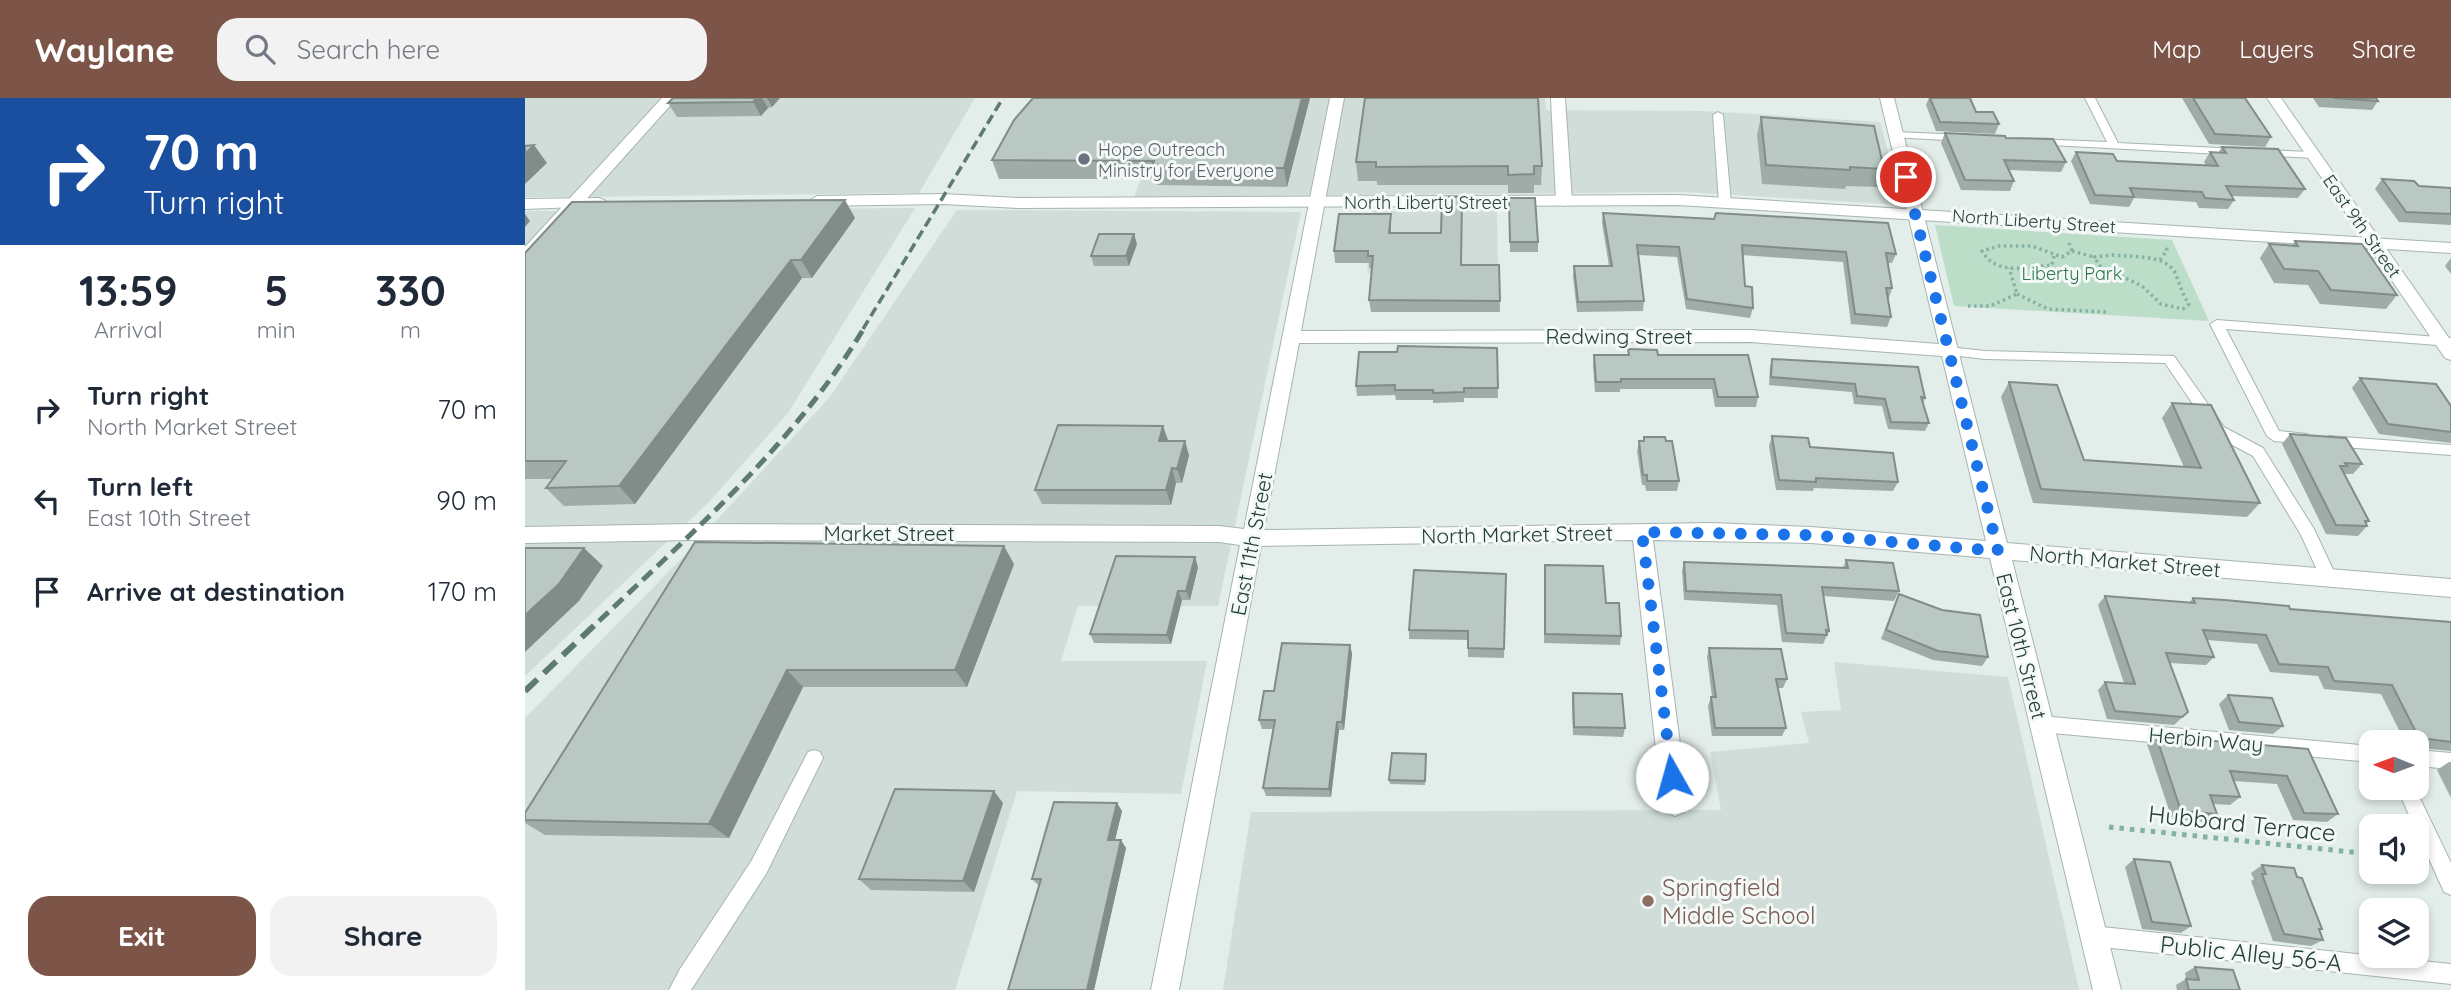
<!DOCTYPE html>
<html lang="en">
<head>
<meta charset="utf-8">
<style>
  :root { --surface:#fff; --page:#f2f2f3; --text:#1f2937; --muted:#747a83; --accent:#7d5548 }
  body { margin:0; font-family:Quicksand,sans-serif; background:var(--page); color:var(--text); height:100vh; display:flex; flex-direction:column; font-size:26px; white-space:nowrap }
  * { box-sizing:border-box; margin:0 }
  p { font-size:23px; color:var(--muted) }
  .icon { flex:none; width:38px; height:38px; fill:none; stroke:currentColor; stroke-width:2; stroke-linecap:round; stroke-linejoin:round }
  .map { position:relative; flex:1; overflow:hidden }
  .details { display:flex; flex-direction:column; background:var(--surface); width:525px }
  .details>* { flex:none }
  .banner { background:#1a4fa0; color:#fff; overflow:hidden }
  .needle { width:46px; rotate:271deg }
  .tools { position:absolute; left:1834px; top:632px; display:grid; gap:14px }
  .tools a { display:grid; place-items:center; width:70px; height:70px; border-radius:14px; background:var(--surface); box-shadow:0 4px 10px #0003; font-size:35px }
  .pin { position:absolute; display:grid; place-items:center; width:60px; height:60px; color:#fff; margin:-30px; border:4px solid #fff; border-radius:50%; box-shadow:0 2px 7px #0007 }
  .me { position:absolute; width:77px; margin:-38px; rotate:353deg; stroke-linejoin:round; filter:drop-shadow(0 0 5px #0008) }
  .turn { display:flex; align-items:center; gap:24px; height:147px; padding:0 28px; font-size:32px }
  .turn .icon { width:91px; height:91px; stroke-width:2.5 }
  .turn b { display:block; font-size:49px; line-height:60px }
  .eta { display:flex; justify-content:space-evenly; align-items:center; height:119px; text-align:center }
  .eta b { font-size:42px; font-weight:700; line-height:49px }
  .primary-button { display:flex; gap:14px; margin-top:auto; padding:14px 28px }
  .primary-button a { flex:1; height:80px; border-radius:21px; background:var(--accent); color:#fff; font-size:28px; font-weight:700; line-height:80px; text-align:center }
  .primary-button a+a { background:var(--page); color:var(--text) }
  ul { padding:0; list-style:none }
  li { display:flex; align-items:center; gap:21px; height:91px; padding:0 28px }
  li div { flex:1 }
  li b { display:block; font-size:26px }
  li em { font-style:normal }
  header { display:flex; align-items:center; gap:42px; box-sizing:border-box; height:98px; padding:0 35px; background:var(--accent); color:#fff }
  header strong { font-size:33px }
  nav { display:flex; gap:38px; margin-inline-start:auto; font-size:24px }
  .search { width:490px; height:63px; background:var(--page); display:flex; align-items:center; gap:18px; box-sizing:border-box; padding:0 24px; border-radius:21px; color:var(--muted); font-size:26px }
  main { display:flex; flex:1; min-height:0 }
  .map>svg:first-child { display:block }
</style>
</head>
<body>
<header>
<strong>Waylane</strong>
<div class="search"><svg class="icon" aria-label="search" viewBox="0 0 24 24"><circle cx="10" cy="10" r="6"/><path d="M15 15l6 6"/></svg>Search here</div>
<nav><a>Map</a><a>Layers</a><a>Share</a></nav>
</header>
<main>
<section class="details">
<div class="banner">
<div class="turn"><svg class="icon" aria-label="right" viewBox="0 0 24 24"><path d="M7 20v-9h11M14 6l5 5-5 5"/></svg><div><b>70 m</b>Turn right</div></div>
</div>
<div class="eta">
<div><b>13:59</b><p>Arrival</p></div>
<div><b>5</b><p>min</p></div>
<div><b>330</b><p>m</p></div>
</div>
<ul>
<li><svg class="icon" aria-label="right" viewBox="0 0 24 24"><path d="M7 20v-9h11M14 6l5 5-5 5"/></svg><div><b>Turn right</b><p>North Market Street</p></div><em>70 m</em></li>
<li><svg class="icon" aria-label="left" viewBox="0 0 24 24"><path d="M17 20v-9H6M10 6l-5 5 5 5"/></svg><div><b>Turn left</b><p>East 10th Street</p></div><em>90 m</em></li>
<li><svg class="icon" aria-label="arrive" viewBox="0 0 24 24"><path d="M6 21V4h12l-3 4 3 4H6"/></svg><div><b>Arrive at destination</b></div><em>170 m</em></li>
</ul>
<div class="primary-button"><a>Exit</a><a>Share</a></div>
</section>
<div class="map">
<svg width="1926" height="892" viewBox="0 0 1926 892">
  <rect width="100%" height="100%" fill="#e3ede9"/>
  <path fill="#d1ddd8" d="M0,0H450L394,95L43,99H0Z
    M513,0H1020L1021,12L1179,13L1355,24L1377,107L1161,94L609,99L631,43L476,42Z
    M390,110L263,315L184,404L0,578V113Z
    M432,112L776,114L693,508H553L536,563H682L656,696L492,693L430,892H0V620L158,459L304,300Z
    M972,112L973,174L842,175L848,113Z
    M1309,564L1483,579L1554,892H698L726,714L1196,712L1185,654L1284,645L1276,614L1316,612Z"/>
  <path fill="#bcdec8" d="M1410,127L1647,142L1684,223L1429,208Z"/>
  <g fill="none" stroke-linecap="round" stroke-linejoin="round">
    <defs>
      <path id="service" d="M1560,0H1570L1593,45L1714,51L1720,54L1714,57L1506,46L1505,44L1510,41L1582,44Z
        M1193,14L1198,17L1206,105L1200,108L1194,105L1188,17Z
        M1371,34L1438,37L1443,40L1438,43L1367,39L1366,37Z
        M1737,52L1788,54L1794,57L1788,60L1733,57V53Z
        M1692,222L1926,240V248L1701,231L1754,333L1782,336L1789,341L1782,346L1749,343L1742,338L1685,226Z
        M1423,249L1460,253L1649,258L1699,329L1738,350L1789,431L1812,480L1810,485H1798L1776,437L1728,358L1689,337L1640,265L1460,261L1418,256L1416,253Z
        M1804,338L1926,347V357L1804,348L1797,343Z
        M1516,618L1846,648V664L1516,634L1510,632L1507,626L1510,620Z
        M289,652L295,654L298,660L241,776L166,892H144L155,871L227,762L283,654Z
        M1892,652L1926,655V671L1892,668Z
        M1872,690H1890L1926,765V797L1919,794L1892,734V728H1889Z
        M1568,828L1926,866V886L1568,848L1561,845L1558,838L1561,831Z"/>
      <path id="minor" d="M137,0H152L6,163L0,164V149Z
        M805,0H819L776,233L1226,232L1414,246L1355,0H1369L1482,445L1926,481V499L1487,462L1596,892H1568L1465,460L1286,445L1128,442L1163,706L1159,714L1150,718L1141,714L1137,706L1108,442L736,448L654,892H626L715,447L694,444L168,442L0,445V429L168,426L694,428L719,431ZM1226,244L1417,258L1461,443L1286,429L1185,425L739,432L774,245Z
        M1026,0H1040L1047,103L1039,108L1031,103Z
        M1742,0H1756L1926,243V262L1920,260Z"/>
      <path id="tertiary" d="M418,96L494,100L1153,97L1926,145V155L1153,107L494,110L418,106L292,108L284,103L292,98Z
        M74,100L79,102L82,105L79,108L0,111V101Z"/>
    </defs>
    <use href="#service" stroke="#a6b5b1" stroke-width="2"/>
    <use href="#minor" stroke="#a6b5b1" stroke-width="2"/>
    <use href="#tertiary" stroke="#a6b5b1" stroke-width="2"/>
    <path stroke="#84b1a5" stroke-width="3.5" stroke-dasharray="2.5 3.5" stroke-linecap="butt" d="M1547,153L1569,159
      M1587,157C1605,159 1641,156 1650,175C1655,186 1657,196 1664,206L1658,211L1636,206L1617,188L1575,168L1569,159Z
      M1529,158L1527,167C1503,169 1471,178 1457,153L1474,148H1507L1537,159L1547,153L1543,142
      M1635,162L1642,152L1640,148
      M1492,196L1523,211L1583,214
      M1443,208H1465L1492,196L1484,170"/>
    <path stroke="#84b1a5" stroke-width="5" stroke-dasharray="4.5 6" stroke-linecap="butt" d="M1584,729L1846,756"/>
    <use href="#service" fill="#fff" fill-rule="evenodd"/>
    <use href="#minor" fill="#fff" fill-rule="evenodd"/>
    <use href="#tertiary" fill="#fff" fill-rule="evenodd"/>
    <path stroke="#5d7a74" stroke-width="3.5" stroke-dasharray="10 5" stroke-linecap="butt" d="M338,231L478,0"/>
    <path stroke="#5d7a74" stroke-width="5" stroke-dasharray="13 7" stroke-linecap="butt" d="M74,523C169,433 271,344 339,230"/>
    <path stroke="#5d7a74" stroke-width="6" stroke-dasharray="17 9" stroke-linecap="butt" d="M0,593L75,522"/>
  </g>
  <path fill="#9faca7" d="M148,0H255L247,9L243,10L236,18L152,19L143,5Z
    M785,0L762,89L632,87L630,81H474L467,62Z
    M1404,0H1445L1451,14L1474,26L1470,36L1411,33L1401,7Z
    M1657,0H1720L1746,39L1740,49L1684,46Z
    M1788,0H1851L1853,3L1847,12L1794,9Z
    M1236,19L1359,71L1353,89L1321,88L1320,91L1237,86L1232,37Z
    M1420,35L1541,64L1536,74L1484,72L1489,83L1485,93L1436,92L1416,45Z
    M1697,49L1780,91L1773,100L1707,98L1709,102L1703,111L1674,110L1671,104L1609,100L1604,109L1565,106L1546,63L1551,54L1592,63L1681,67L1679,64L1685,54L1693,55Z
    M831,64L1017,68L1016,87H1009V95H983V87H852V83H833Z
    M1857,81L1894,88L1926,90V127L1874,124L1850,91Z
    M984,100L1013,144V154H985Z
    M1078,115L1371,156L1367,165H1363L1367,190L1364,200H1363L1366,219L1362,229L1326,226L1318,164L1217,157L1220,188L1228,210L1225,220L1161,211L1152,159L1113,157L1119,203L1118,213L1052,214L1048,178L1049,168H1084L1077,125Z
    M866,116V135L936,167H974L975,214H846L844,202L847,170H844V165H810L809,153Z
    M330,120L287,180H277L110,406L39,408L21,390L28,381H0V155Z
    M1770,143L1872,197L1861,211L1795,206L1783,187L1749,185L1735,160L1744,146L1767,148Z
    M612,146L604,168H569L566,158Z
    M1926,160V176L1920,168Z
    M972,250L973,300H939V304L908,305V302H871L870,297L832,298L831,288L872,254Z
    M1103,251L1133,257L1233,299L1231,309H1190L1187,291H1095V294H1070L1068,267L1069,257H1103Z
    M1247,261L1400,300L1398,306L1404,325L1400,333L1363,331L1357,308L1329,306L1327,294L1244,287L1245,269Z
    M1835,280L1926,308V345L1854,336L1827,290Z
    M1484,284L1559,362L1659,369L1637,320L1647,305L1735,405L1722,419L1508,405L1476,299Z
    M1765,336L1837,366L1828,376H1819L1844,423L1841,426L1842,428L1833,438L1801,436L1757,346Z
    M1247,338L1285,349L1373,384L1368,393L1289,390L1288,393L1251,392L1244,348Z
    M1119,339L1154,383L1152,393H1121L1120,387H1117L1112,353L1114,343H1118Z
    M643,343L664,357L657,385H651L646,407L517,406L510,392Z
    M170,444L489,466L442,589H278L204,740L20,737L0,725V715Z
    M1321,462L1374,493L1369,503L1298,498L1304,533L1298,546L1257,544L1252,507L1159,502L1157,473L1159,464L1318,470Z
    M1020,467L1081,505L1096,538L1095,547L1019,545Z
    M673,469L665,502H657L646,546L569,545L565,536Z
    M981,476L979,560L943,559V542L884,541V532Z
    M1374,496L1463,559L1457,568L1408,562L1356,541L1370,505Z
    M1580,498L1664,505L1668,500L1765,511L1926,524V653L1896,650L1892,653V644H1880L1856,596L1799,591L1793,578L1745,574L1732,546L1682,542L1689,559L1681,567L1644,565L1663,614L1649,627L1582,621L1573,592L1580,584L1599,585L1573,507Z
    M825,547L827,556L819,632H814L806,699L741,698L738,690L749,631H737L734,622L749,593Z
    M1184,550L1262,581L1258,590H1253L1261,630L1257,638H1187L1183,608L1186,599H1187L1182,559Z
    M1048,595L1100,630L1098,639L1048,637L1047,604Z
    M1703,597L1758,628L1748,636L1704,632L1694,606Z
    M1631,638L1783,651L1813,716L1802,724L1768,722L1752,686L1709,683L1715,699L1705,707L1689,706L1692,716L1682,724L1647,721L1622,646Z
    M901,656L900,687L865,686L864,682Z
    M1924,664H1926V700L1912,672Z
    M478,705L449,794L346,792L334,781Z
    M597,713L590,742L601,750L569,892H483L514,788L507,781Z
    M1609,761L1666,828L1656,835L1617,831L1600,769Z
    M1737,767L1797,831L1794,833L1798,842L1786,848L1748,843L1726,783L1729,781L1726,775Z
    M1670,869L1715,892H1652L1651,887L1661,881L1660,875Z"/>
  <path fill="#828c88" d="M231,0H237L243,10L236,18L228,4Z
    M242,0H255L247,9Z
    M777,0H785L762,89L759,70Z
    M9,47L22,65L0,86V56Z
    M320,102L330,120L287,180L276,162Z
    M0,116L5,123L0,129Z
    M866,116V128L865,147L864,135Z
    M609,136L612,146L604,168L601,158Z
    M266,162L277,180L110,406L94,388Z
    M638,328L643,342L634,343Z
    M660,343L664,357L657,385L652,371Z
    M647,370L651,385L646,407L641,392Z
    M479,448L489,466L442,589L430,572Z
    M59,450L78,468L54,503L0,554V517Z
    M670,459L673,469L665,502L661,493Z
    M653,493L657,502L646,546L642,537Z
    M825,547L827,556L819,632L817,624Z
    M262,572L278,589L204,740L184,726Z
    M812,624L814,632L806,699L804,691Z
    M469,693L478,705L449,794L438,783Z
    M592,705L597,713L588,750L583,742Z
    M596,742L601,750L569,892H562Z"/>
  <path fill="#b9c8c2" stroke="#828c88" stroke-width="2" d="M148,0H231L228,4L143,5Z
    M508,0H777L759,70L627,69L629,63L467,62L489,22Z
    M840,0H1013L1017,68H1009V76L983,77V68L851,69V64H831Z
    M1405,0H1445L1451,14H1468L1474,26L1415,24Z
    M1668,0H1720L1746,39L1690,36Z
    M1808,0H1851L1853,3Z
    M1236,19L1349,28L1359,71L1325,69V72L1241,67Z
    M1420,35L1480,38L1481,40L1528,41L1541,64L1479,62L1489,83L1440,82Z
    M9,47L0,56V48Z
    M1697,49L1753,51L1780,91L1701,88L1709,102L1680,100L1677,94L1605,90L1609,99L1570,97L1551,54L1588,56L1592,63L1693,68L1685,54L1701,55Z
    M1857,81L1889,83L1894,88L1926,90V116L1881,114Z
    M917,99H937L936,167H974L975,203L844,202L848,158H843V153H809L814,116H866L864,135H916Z
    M984,100H1010L1013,144H985Z
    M320,102L276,162H266L94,388L21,390L41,363H0V155L47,104Z
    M1078,115L1189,121L1191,115L1363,125L1371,156L1361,155L1367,190H1361L1366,219L1330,216L1321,154L1217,147L1220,188L1227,189L1228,210L1162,201L1154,149L1112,147L1119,203L1053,204L1049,168H1087Z
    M574,136H609L601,158H566Z
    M1770,143L1837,146L1872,197L1806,192L1793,173L1759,171L1744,146L1773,148Z
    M873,248L972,250L973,290H939V294L908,295V292H870V287L831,288L834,254H872Z
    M1103,251L1132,252L1133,257H1223L1233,299H1193L1189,281H1096V284H1071L1069,257H1104Z
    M1247,261L1393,269L1400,300L1396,299L1404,325L1366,324L1360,301L1332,298L1330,286L1246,279Z
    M1835,280L1911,286L1926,308V334L1863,326Z
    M1484,284L1532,287L1559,362L1676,370L1647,305L1686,307L1735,405L1516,391Z
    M533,327L638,328L634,343H660L652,371L647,370L641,392H510Z
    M1765,336L1821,340L1837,366L1820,365L1822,368H1815L1844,423H1840L1842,428L1811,427Z
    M1247,338L1283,340L1285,349L1368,355L1373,384L1291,380V384L1254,382Z
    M1119,339H1140L1141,343H1147L1154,383H1122V377H1118L1114,343H1119Z
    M170,444L479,448L430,572H262L184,726L0,722V715Z
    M0,450H59L34,486L0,517Z
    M591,458L670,459L661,493H653L642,537L565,536Z
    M1321,462L1368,465L1374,493L1297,489L1304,533L1301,532L1302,537L1261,535L1256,497L1161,493L1159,464L1323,470Z
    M1020,467L1078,468L1081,505H1094L1096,538L1020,536Z
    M889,472L981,476L979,551L943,550V533L884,532Z
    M1374,496L1417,512L1455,517L1463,559L1413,553L1361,532Z
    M1580,498L1670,505L1668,500L1700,502L1764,508L1765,511L1926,524V644L1904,641L1901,647L1897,646L1867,587L1809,583L1803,569L1754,566L1741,537L1678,532L1689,559L1641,555L1663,614L1657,619L1590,613L1580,584L1610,586Z
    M757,545L825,547L817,624H812L804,691L738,690L750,622H734L739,593H749Z
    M1184,550L1256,551L1262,581H1251L1261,630H1190L1186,599H1191Z
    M1048,595L1097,596L1100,630L1049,629Z
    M1703,597L1747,600L1758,628L1714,624Z
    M1631,638L1783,651L1813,716L1779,715L1762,678L1705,673L1715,699L1685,697L1692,716L1656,713Z
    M867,655L901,656L900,683L864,682Z
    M370,691L469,693L438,783L334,781Z
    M529,704L592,705L583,742H596L562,892H483L516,781H507Z
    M1609,761L1645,764L1666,828L1627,824Z
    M1737,767L1769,770L1772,779L1777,780L1797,831H1794L1798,842L1759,836L1737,776H1741Z
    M1670,869L1708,872L1715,892H1664L1661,881L1674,882Z"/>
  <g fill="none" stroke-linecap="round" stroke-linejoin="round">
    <path stroke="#1a73e8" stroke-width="12" stroke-dasharray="0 21.6" d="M1147,679L1117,434L1286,437L1473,453L1381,79"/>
  </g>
  <circle fill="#6b7280" stroke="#f4f9f7" stroke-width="2.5" cx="559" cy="61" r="7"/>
  <circle fill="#8d6e63" stroke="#f4f9f7" stroke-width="2.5" cx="1123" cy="803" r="7"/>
  <g text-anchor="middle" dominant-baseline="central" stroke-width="6" stroke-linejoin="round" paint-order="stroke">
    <g font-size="18" fill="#5b616d" stroke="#f4f9f7" text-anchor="start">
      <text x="573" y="51">Hope Outreach<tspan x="573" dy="21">Ministry for Everyone</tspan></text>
    </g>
    <g font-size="18" fill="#233f39" stroke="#f4f9f7">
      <text x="901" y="104">North Liberty Street</text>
      <text transform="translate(1509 123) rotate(4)">North Liberty Street</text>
      <text transform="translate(1837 128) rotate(55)">East 9th Street</text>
    </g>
    <g font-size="18" fill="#2d754d" stroke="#f4f9f7">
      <text x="1547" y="175">Liberty Park</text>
    </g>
    <g font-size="21" fill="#233f39" stroke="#f4f9f7">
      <text x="1094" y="238">Redwing Street</text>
      <text x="364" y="435">Market Street</text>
      <text transform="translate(992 436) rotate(-1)">North Market Street</text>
      <text transform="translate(726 446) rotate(-79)">East 11th Street</text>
      <text transform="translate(1600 463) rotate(5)">North Market Street</text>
      <text transform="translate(1497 548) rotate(76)">East 10th Street</text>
      <text transform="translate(1681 641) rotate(5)">Herbin Way</text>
    </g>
    <g font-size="24" fill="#233f39" stroke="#f4f9f7">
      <text transform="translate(1717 725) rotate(6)">Hubbard Terrace</text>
      <text transform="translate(1726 855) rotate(6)">Public Alley 56-A</text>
    </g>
    <g font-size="24" fill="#785e54" stroke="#f4f9f7" text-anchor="start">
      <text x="1137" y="789">Springfield<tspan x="1137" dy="28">Middle School</tspan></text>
    </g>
  </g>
</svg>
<div class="tools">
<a><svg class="needle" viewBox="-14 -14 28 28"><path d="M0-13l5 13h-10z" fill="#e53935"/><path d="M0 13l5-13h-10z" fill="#747a83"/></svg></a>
<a><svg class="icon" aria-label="sound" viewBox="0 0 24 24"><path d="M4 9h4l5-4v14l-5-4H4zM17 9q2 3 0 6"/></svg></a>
<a><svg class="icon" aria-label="layers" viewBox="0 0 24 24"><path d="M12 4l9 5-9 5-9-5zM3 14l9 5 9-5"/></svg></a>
</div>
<div class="pin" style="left:1381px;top:79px;background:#d93025"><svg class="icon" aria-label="arrive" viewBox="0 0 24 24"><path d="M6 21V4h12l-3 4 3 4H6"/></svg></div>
<svg class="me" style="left:1147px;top:679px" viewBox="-20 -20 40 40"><circle r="19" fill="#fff"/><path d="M0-13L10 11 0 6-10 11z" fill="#1a73e8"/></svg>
</div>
</main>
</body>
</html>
